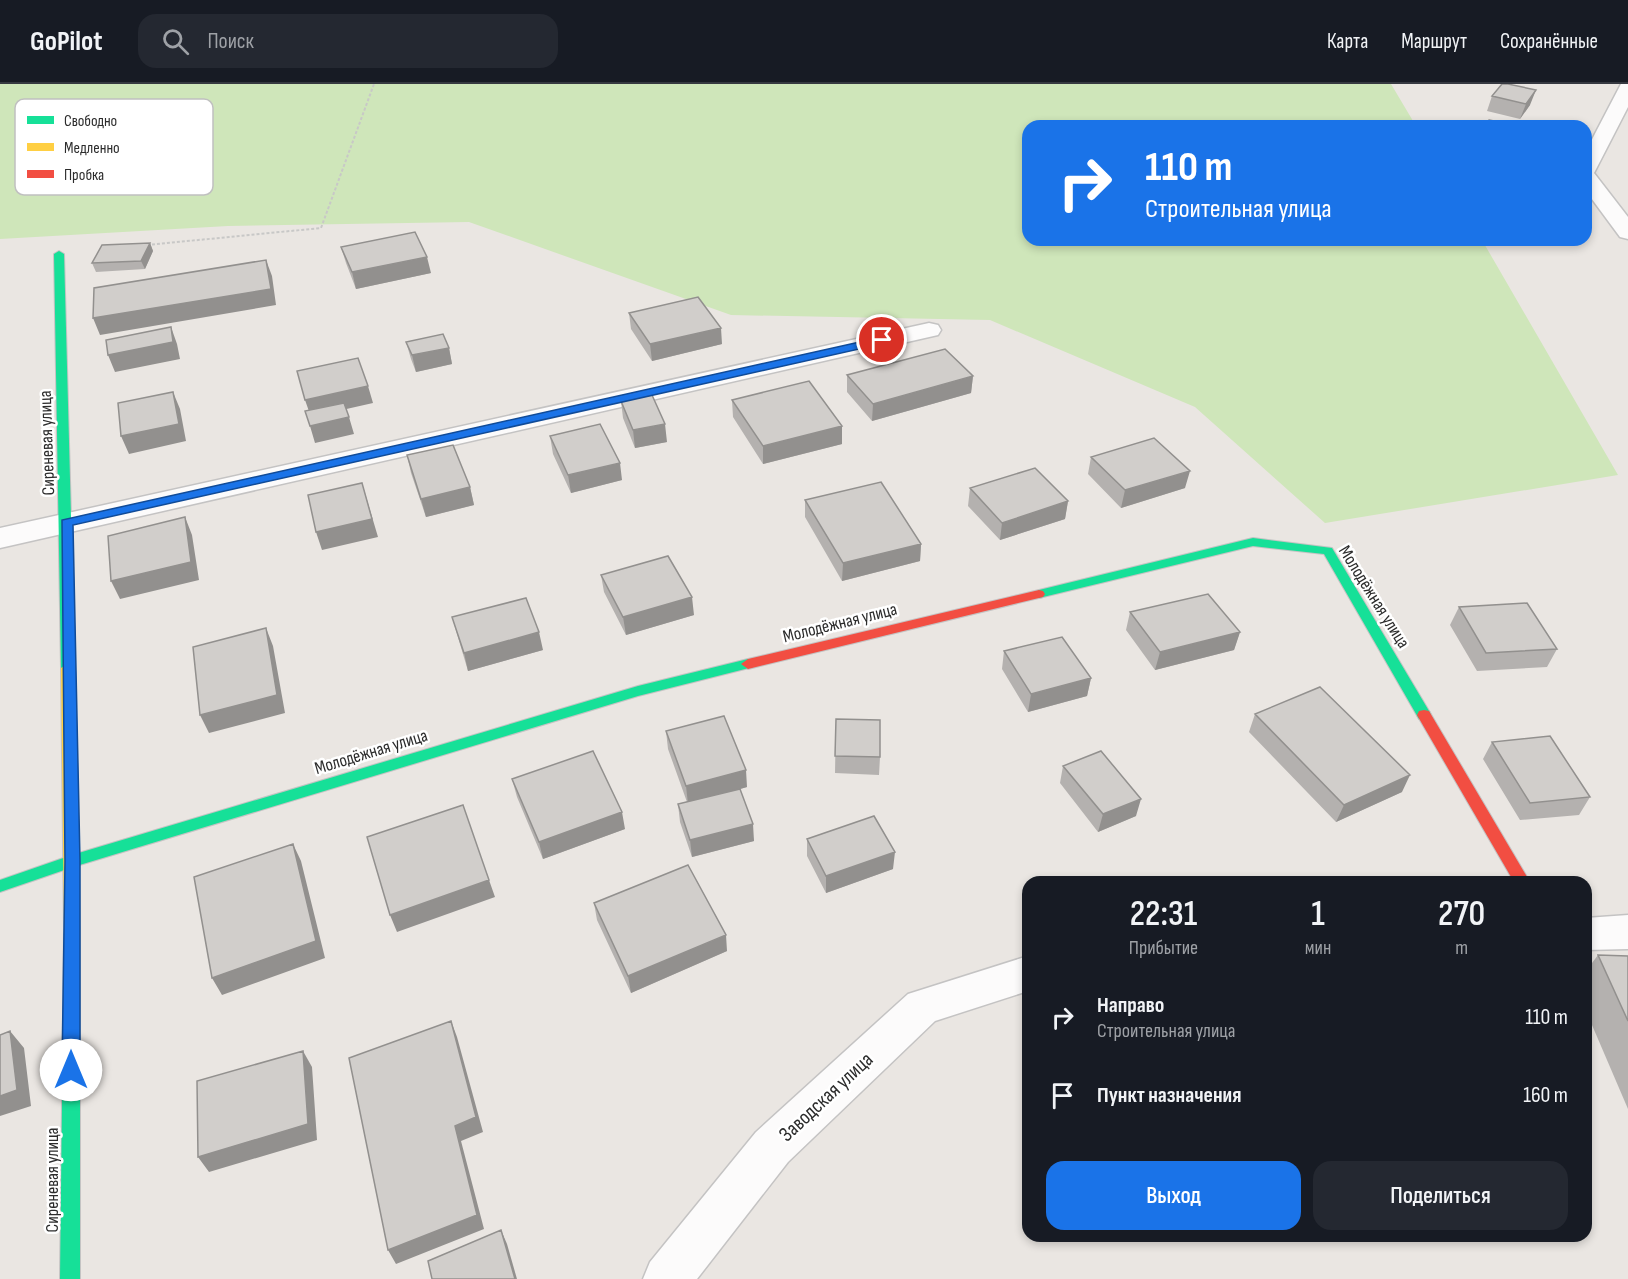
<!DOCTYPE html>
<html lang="ru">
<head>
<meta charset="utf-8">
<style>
  :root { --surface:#171b24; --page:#242831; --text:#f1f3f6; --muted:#9ea1a6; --line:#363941; --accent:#1a73e8 }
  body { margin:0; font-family:"Sofia Sans Condensed",sans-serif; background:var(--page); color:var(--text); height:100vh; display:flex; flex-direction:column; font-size:22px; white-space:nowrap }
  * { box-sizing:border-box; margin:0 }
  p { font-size:20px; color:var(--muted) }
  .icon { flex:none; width:33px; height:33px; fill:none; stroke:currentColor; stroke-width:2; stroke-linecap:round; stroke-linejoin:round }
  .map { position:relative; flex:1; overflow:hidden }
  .panel { position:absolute; left:1022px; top:792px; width:570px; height:366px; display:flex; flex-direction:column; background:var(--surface); border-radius:18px; box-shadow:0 3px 9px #0003 }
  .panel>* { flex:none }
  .hud { position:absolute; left:1022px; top:36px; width:570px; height:126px; border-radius:18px; box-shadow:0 3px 9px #0003; background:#1a73e8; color:#fff; overflow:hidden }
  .pin { position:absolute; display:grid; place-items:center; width:51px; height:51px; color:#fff; margin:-26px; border:3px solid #fff; border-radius:50%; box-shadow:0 2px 6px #0007 }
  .me { position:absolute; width:66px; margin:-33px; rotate:0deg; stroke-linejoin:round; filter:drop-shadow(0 0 4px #0008) }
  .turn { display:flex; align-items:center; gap:21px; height:126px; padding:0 24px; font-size:27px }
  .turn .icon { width:78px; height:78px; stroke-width:2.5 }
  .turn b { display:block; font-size:42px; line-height:51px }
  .eta { display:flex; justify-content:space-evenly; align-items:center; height:102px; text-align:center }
  .eta b { font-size:36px; font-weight:600; line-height:42px }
  .primary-button { display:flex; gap:12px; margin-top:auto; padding:12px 24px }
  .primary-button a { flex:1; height:69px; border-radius:18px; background:var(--accent); color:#fff; font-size:24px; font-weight:600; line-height:69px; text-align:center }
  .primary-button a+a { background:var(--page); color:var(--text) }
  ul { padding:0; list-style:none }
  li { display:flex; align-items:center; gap:18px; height:78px; padding:0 24px }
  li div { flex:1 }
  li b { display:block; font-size:22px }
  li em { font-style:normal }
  header { display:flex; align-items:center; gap:36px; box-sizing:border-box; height:84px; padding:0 30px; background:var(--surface); border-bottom:2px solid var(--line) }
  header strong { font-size:28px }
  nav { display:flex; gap:33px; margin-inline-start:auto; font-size:21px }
  .search { width:420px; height:54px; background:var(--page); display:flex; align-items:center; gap:15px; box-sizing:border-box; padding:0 21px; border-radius:18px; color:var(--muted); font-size:22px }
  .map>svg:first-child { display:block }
</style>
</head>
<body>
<header>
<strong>GoPilot</strong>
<div class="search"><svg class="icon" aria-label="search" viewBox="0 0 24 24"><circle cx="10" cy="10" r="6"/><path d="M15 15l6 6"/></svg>Поиск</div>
<nav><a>Карта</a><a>Маршрут</a><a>Сохранённые</a></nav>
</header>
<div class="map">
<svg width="1628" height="1195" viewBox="0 0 1628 1195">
  <rect width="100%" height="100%" fill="#eae6e2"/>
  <path fill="#cfe6ba" d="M0,0H1391L1416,42H1028V156H1482L1618,391L1325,439L1195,323L990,236L731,231L469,138L228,142L0,155Z"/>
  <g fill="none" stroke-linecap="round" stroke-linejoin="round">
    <defs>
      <path id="street" d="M1621,0H1628V23L1594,89L1628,133V155L1620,153L1586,107V67Z
        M929,239L938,241L941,246L938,251L0,464V444Z
        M1628,831V865L1586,866V834Z
        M1028,872V907L935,937L788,1078L697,1195H643L650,1178L756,1048L908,910Z"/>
      <path id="fast" d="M59,167L64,170L75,584L68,589L61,584L54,170Z
        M1253,454L1332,464L1429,627L1431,631L1429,635H1419L1324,470L1253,462L1039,514L1033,510L1039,506Z
        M748,575L753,577L755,580L753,583L638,612L73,783L0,808V796L72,771L638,602Z
        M72,837L78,839L80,844V1195H60L64,844L66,839Z"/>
      <path id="slow" d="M68,579L75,584L80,844L78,849L72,851L66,849L64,844L61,584Z"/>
      <path id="jam" d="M1039,506L1043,507L1045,510L1043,513L748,585L741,580L748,575Z
        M1424,626L1429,627L1530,798H1514L1417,631L1419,627Z"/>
    </defs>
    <use href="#street" stroke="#c4c3c3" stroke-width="3"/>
    <use href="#fast" stroke="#c4c3c3" stroke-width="2"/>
    <use href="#slow" stroke="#c4c3c3" stroke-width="2"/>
    <use href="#jam" stroke="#c4c3c3" stroke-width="2"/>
    <path stroke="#c8c8c7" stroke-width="2" stroke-dasharray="3 2" stroke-linecap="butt" d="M147,161L321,144L374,0"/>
    <use href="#street" fill="#fcfbfb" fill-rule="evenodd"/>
    <use href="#fast" fill="#16e098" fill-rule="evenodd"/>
    <use href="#slow" fill="#ffcf43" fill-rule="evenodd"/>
    <use href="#jam" fill="#f24e42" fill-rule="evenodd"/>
  </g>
  <path fill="#b4b1af" d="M1492,12L1530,21L1520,35L1487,27Z
    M150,159L153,167L145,185L96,188L92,179Z
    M341,163L431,189L356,205L346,179Z
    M629,229L722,260L652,277L631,245Z
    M406,258L449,264L452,280L416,288L411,275Z
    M847,291L973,292L971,309L872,337L847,308Z
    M732,316L842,360L763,380L733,333Z
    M621,317L667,358L635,364L623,334Z
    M550,352L622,396L571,409L553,370Z
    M407,371L470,403L474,421L426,433L411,389Z
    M1091,373L1185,404L1121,424L1088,390Z
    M970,404L1068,417L1065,435L1000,456L968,422Z
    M805,416L921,460L920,477L842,497L805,433Z
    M601,491L694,531L626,551L604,508Z
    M1459,523L1557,565L1547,583L1477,587L1450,541Z
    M1130,528L1240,548L1234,566L1155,586L1126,546Z
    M452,533L543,566L468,587Z
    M1004,567L1091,594L1087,612L1028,628L1002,585Z
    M1255,630L1402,708L1336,738L1249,648Z
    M836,635L880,673L879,691L835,689Z
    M666,647L747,703L740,705L754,757L692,773L680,738L678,720L687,718L668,665Z
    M1492,658L1590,713L1579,731L1520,736L1483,675Z
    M1063,682L1136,732L1098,748L1060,699Z
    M512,695L625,745L543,775L517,713Z
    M807,755L893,785L826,809L807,772Z
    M594,819L727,867L631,909L597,836Z
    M1598,871L1628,872V1025L1586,927V887Z"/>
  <path fill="#92908e" d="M1536,6L1530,21L1520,35L1526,20Z
    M150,159L153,167L145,185L141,177Z
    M427,173L431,189L356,205L352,188Z
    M266,176L272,192L276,221L100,251L93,234Z
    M171,243L177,260L180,275L115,288L108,271Z
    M721,244L722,260L652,277L650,260Z
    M449,264L452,280L416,288L412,271Z
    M973,292L971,309L872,337L873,320Z
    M368,302L373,319L311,333L305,316Z
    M173,308L180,325L186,357L129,370L121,352Z
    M349,333L354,350L315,359L310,342Z
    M665,340L667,358L635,364L633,346Z
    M842,342V360L763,380V362Z
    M620,379L622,396L571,409L568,391Z
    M1190,387L1185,404L1121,424L1125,406Z
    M362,399L378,453L322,466L316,448Z
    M470,403L474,421L426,433L421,415Z
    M1068,417L1065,435L1000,456L1002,439Z
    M185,433L192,451L199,496L120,515L111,497Z
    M921,460L920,477L842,497L843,479Z
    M692,513L694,531L626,551L623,533Z
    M266,544L273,562L285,629L209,649L200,631Z
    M539,548L543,566L468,587L464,569Z
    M1240,548L1234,566L1155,586L1160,568Z
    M1091,594L1087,612L1028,628L1031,610Z
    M746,686L747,703L688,720L686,702Z
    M1410,691L1402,708L1336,738L1344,721Z
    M1141,715L1136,732L1098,748L1103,730Z
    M622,728L625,745L543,775L539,758Z
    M753,740L754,757L692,773L690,756Z
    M293,760L301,777L325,874L222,911L212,894Z
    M895,768L893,785L826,809V792Z
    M489,796L495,813L397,848L390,831Z
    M726,851L727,867L631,909L628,892Z
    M451,937L457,953L483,1048L461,1057L484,1145L396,1180L388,1166L455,1042Z
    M10,947L24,964L31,1022L0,1032V1012Z
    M303,967L312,983L317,1056L209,1088L198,1073Z
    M501,1146L507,1160L517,1195H515Z"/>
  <path fill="#d1cecb" stroke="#92908e" stroke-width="1.5" d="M1502,0H1508L1536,6L1526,20L1492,12Z
    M1489,36L1520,42H1485Z
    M415,148L427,173L352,188L341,163Z
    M150,159L141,177L92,179L102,161Z
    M266,176L271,205L93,234L94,204Z
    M698,213L721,244L650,260L629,229Z
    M171,243L173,258L108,271L106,256Z
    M443,250L449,264L412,271L406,258Z
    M945,265L973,292L873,320L847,291Z
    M358,274L368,302L305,316L297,287Z
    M809,297L842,342L763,362L732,316Z
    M173,308L179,340L121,352L118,319Z
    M652,311L665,340L633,346L621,317Z
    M344,319L349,333L310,342L305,327Z
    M600,340L620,379L568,391L550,352Z
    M1154,354L1190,387L1125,406L1091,373Z
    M453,361L470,403L421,415L407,371Z
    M1035,384L1068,417L1002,439L970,404Z
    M881,398L921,460L843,479L805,416Z
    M362,399L372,435L316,448L308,411Z
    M185,433L191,478L111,497L108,452Z
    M668,472L692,513L623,533L601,491Z
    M1208,510L1240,548L1160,568L1130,528Z
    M526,514L539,548L464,569L452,533Z
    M1527,519L1557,565L1486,569L1459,523Z
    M266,544L277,611L200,631L193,563Z
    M1062,553L1091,594L1031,610L1004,567Z
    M1320,603L1410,691L1344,721L1255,630Z
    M724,632L746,686L686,702L666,647Z
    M836,635L880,636V673L835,672Z
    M1550,652L1590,713L1530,719L1492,658Z
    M593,667L622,728L539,758L512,695Z
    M1101,667L1141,715L1103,730L1063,682Z
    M740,705L753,740L690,756L678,720Z
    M463,721L489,796L390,831L367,753Z
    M874,732L895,768L826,792L807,755Z
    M293,760L316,857L212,894L194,793Z
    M688,781L726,851L628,892L594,819Z
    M1598,871L1628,872V937Z
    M451,937L476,1033L455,1042L477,1131L388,1166L349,974Z
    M10,947L17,1006L0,1012V951Z
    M303,967L308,1040L198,1073L197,997Z
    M501,1146L515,1195H432L428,1177Z"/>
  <path fill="#1a73e8" stroke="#114b97" stroke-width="1.5" d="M882,253L886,254V259L73,441L80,777V986L77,992L71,994L65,992L62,986L65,777L62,436Z"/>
  <g text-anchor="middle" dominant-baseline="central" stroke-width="5" stroke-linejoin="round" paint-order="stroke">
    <g font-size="18" fill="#2c2c2c" stroke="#fff">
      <text transform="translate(47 359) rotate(-92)">Сиреневая улица</text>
      <text transform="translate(1374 513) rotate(58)">Молодёжная улица</text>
      <text transform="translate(840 539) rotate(-14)">Молодёжная улица</text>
      <text transform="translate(371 668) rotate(-17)">Молодёжная улица</text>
      <text transform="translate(52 1096) rotate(-90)">Сиреневая улица</text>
    </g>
    <g font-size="21" fill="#2c2c2c" stroke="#fff">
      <text transform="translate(826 1013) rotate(-43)">Заводская улица</text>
    </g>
  </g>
  <rect x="15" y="15" width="198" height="96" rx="9" fill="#fff" stroke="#c0c0c0" stroke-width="1.5"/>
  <rect x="27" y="32" width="27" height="8" fill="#16e098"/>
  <rect x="27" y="59" width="27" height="8" fill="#ffcf43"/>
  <rect x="27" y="86" width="27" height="8" fill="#f24e42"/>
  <g font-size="16" fill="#2c2c2c">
    <text x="64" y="42">Свободно</text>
    <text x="64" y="69">Медленно</text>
    <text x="64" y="96">Пробка</text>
  </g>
</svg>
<div class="pin" style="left:882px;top:256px;background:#d93025"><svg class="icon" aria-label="arrive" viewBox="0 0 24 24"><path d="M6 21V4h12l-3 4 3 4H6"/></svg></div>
<svg class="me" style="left:71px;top:986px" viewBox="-20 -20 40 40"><circle r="19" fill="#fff"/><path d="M0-13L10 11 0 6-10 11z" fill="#1a73e8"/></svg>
<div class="hud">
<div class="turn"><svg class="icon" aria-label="right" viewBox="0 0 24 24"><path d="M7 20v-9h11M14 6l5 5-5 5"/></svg><div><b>110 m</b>Строительная улица</div></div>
</div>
<section class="panel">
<div class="eta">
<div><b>22:31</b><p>Прибытие</p></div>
<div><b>1</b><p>мин</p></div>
<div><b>270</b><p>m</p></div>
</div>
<ul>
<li><svg class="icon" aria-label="right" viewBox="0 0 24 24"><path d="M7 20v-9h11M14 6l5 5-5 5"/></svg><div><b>Направо</b><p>Строительная улица</p></div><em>110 m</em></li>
<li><svg class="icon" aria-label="arrive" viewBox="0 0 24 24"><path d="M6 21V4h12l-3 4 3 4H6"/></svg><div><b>Пункт назначения</b></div><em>160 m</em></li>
</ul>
<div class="primary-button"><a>Выход</a><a>Поделиться</a></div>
</section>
</div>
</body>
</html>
